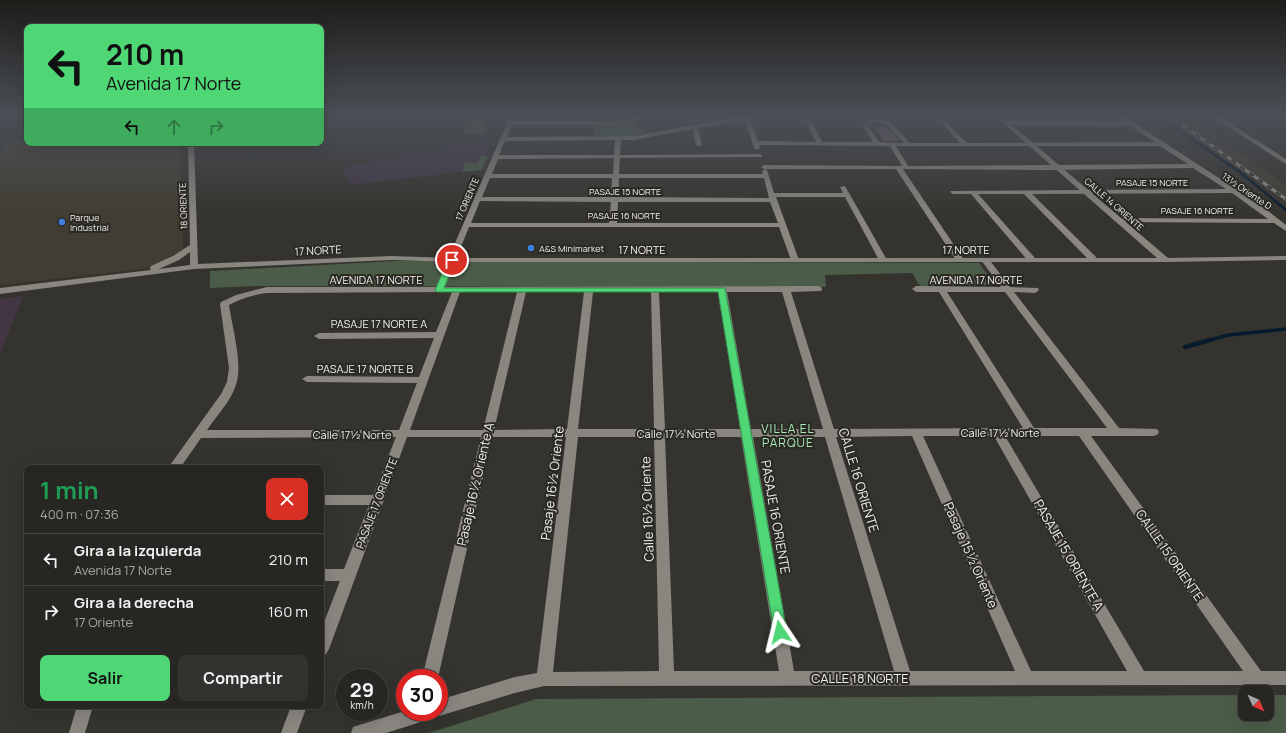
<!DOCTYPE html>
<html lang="es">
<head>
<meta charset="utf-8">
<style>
  :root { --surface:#282622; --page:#34322f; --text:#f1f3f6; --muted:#a5a5a5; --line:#444340; --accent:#4fd675 }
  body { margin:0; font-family:Manrope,sans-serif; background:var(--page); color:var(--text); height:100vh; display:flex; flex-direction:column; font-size:15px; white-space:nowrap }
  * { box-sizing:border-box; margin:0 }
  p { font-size:13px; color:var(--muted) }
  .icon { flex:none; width:22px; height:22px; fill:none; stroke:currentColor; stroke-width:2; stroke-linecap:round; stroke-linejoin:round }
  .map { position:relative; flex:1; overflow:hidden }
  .side { position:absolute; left:24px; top:465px; width:300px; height:244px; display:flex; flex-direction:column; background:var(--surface); border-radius:8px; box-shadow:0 4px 16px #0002,0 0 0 1px var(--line) }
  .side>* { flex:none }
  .hud { position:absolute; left:24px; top:24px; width:300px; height:122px; border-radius:8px; box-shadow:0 4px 16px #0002,0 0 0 1px var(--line); background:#4fd675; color:#111; overflow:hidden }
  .needle { width:26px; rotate:135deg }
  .buttons { position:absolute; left:1238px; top:685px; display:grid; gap:8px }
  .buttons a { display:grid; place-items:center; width:36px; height:36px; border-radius:8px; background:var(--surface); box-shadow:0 4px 16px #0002,0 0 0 1px var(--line); font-size:20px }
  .speed { position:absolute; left:336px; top:669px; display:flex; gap:8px; font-size:20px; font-weight:700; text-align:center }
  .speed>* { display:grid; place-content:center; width:52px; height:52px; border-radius:50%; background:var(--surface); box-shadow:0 4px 16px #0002,0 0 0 1px var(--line); line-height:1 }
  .speed small { font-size:10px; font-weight:400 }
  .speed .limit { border:6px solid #d22; background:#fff; color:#111 }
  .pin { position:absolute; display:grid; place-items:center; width:34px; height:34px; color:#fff; margin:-17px; border:2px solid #fff; border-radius:50%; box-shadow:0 1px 4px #0007 }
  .me { position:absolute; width:44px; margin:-22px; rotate:350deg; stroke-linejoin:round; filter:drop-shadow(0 0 3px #0008) }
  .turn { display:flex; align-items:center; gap:14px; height:84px; padding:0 16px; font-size:18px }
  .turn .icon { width:52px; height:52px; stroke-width:2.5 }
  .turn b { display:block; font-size:28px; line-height:34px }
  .lanes { display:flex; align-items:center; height:38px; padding:0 16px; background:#0003; justify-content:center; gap:20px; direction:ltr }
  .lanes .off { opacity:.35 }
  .round { display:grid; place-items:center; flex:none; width:42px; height:42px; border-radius:8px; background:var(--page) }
  .headline { display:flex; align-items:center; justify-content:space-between; height:68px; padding:0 16px }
  h1 { font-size:24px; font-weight:700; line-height:30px; color:#1e9e55 }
  .action { display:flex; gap:8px; margin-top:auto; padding:8px 16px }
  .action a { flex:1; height:46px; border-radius:8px; background:var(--accent); color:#111; font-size:16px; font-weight:700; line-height:46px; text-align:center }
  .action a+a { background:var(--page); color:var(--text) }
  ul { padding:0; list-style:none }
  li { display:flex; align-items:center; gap:12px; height:52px; padding:0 16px; border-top:1px solid var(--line) }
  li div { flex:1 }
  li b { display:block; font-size:15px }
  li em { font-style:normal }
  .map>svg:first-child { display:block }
</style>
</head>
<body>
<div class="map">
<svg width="1286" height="733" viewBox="0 0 1286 733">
  <rect width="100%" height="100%" fill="#35332e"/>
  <path fill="#423d33" d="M1163,115H1184L1286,185V202Z
    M27,139V143H180L183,249L167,261L142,269L0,285V154L7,141Z"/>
  <path fill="#433644" d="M23,296L0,354V299Z"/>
  <path fill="#413746" d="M491,140L478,170L349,185L343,167L459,144Z"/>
  <path fill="#4b5c48" d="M486,121V133L464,135V122Z
    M633,123L646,133L633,136H594L592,126Z
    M480,156H488L482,170L463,172V169L465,168L463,162L478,163Z
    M396,261L979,263L995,285L920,286L912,273L825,275L826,287L257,286L210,288V271Z
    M1245,695V714H1267V695H1286V733H429L536,699Z"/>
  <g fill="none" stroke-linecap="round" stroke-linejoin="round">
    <path stroke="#071b2f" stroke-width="2.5" d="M1157,115L1241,173L1286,210"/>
    <path stroke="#071b2f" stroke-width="3.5" d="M1207,341L1228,335L1286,329"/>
    <path stroke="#071b2f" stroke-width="4.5" d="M1185,347L1210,340"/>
  </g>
  <path fill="#755769" d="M875,127H887L900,141H884Z"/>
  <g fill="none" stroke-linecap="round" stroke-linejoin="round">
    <path fill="#898680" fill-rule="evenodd" d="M505,115H511L512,121H616L652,115H665L616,125H512L507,137L634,136L749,115L758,141L816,142L806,122L809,120L812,122L822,142H873L862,125C881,108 898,129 910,143H960L942,123L945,121L967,143L1155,142L1130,126L1007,125L1004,123L1007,121L1125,122L1115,115H1122L1259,204L1286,225V231L1274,223L1119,222L1115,220L1119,218L1268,219L1232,193L1032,194L1096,257L1097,259L1093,261H1090L1024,194H978L1035,258L1036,260L1032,262H1029L971,194H953L950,192L951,191L1226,189L1193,168L1046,170L903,169L964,260L960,262L956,260L896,169H764L761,167L764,165L902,166L890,146L759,145L760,148L757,150L754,148L745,120L698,128L702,145L699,147L696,145L693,129L634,140H621L620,155L760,154L762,155V157L620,158L619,174H763L762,171L765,169L767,170L774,193H843L840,187L845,186L887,260L886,262H883L879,260L845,197H776L799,260L798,262H795L791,260L779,227H469L445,287L818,286L821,287L822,289L821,291L791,292L834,429L1023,428L939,292H916L912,289L916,286L1001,287L981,260L985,258H988L1010,287L1038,288L1039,290L1035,293L1014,292L1119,428L1157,429L1159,432L1157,435L1153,436H1091L1261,671H1286V685L544,686L515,693L439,716L434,714L433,718L427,720L386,733H351L353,727L359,725L405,711V712H439V700L515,677L537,673L566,437H492L438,678H422L481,437H407L329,649L326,654L321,656V630L340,581H321V569H344L369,505H321V495H373L396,437L201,438L180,468H168L221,394L227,382L229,368L220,304L221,302L236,295L267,287H436L507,123ZM878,122L888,126L904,143L879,142L868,126ZM615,140L614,155H499L505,141ZM896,146H1160L1188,164L908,166ZM614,158L613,174H492L498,159ZM490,178H612L611,197H482ZM619,178H764L769,198L618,197ZM480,201L611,202L609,223H471ZM618,202H770L778,223H617ZM452,292L436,332L319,333L314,336L319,339L434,338L419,377L307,376L302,379L307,382L417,383L399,430H207C217,415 233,399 237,381C242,361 232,326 229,305C241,298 253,295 267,293ZM460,292H517L483,430H410ZM526,292H584L567,429L494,430ZM593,292H651L654,429H578ZM659,292H718L740,429H665ZM727,292H782L823,429H751ZM947,292H1005L1107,428H1034ZM912,436L1015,671H910L836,437ZM923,436H994L1127,671H1031ZM1005,436H1079L1243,671H1144ZM578,437H654L659,671L553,672ZM665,437H741L779,671H674ZM753,437H825L894,671H794Z
      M1210,115H1217L1286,159V164Z
      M1286,256V260L1165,262L1161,260L1165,258Z
      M77,706H93L85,733H69Z
      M291,706H307L297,733H281Z"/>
    <path fill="#898680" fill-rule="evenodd" d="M994,115H1000L1168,258V262H452L391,260L194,269L0,294V288L151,270L150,268L151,266L173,256L190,245L188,143H194L198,264L391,256L452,258H1157ZM190,252V265L159,269L179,260Z"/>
    <defs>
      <path id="rail" d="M1169,115L1286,199"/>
    </defs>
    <use href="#rail" stroke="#8f8d89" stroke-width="3"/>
    <use href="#rail" stroke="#2b2924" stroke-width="2" stroke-dasharray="5.5" stroke-linecap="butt"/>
  </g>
  <linearGradient id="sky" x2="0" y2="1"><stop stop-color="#1d1c19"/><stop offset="0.53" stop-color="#4b5057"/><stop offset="1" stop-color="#4b5057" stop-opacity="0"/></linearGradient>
  <rect width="1286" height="218" fill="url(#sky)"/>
  <path fill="#4fd675" stroke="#338b4c" d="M452,258L456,260L444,288H725L787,632L785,637L780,639L776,637L774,632L718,292H437L435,290L448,260Z"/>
  <g fill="#3f7fe0" stroke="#2b2924" stroke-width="1.5">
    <circle cx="62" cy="222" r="4"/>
    <circle cx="531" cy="248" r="4"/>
  </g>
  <g text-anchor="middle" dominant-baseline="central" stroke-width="4" stroke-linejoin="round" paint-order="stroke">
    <g font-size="9" fill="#efedea" stroke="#2b2924">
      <text x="1152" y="182">PASAJE 15 NORTE</text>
      <text x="625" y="191">PASAJE 15 NORTE</text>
      <text transform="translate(1247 191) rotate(34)">13½ Oriente D</text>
      <text transform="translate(467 199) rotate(-67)">17 ORIENTE</text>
      <text transform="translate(1114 204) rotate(41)">CALLE 14 ORIENTE</text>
      <text transform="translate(183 206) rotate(-92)">18 ORIENTE</text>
      <text x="1197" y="210">PASAJE 16 NORTE</text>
      <text x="624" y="215">PASAJE 16 NORTE</text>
    </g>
    <g font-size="9" fill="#efedea" stroke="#2b2924" text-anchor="start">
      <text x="70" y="217">Parque<tspan x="70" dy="10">Industrial</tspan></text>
      <text x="539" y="248">A&amp;S Minimarket</text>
    </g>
    <g font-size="11" fill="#efedea" stroke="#2b2924">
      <text x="642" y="249">17 NORTE</text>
      <text x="966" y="249">17 NORTE</text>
      <text transform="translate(318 250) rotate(-3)">17 NORTE</text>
      <text x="376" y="279">AVENIDA 17 NORTE</text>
      <text x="976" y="279">AVENIDA 17 NORTE</text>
      <text x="379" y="323">PASAJE 17 NORTE A</text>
      <text x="365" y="368">PASAJE 17 NORTE B</text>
      <text x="1000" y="432">Calle 17½ Norte</text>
      <text x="676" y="433">Calle 17½ Norte</text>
      <text x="352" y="434">Calle 17½ Norte</text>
      <text transform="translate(376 503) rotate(-69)">PASAJE 17 ORIENTE</text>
    </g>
    <g font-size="12" letter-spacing="1" fill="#a6e8b2" stroke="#2b2924">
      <text x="788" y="428">VILLA EL<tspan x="788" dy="14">PARQUE</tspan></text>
    </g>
    <g font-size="13" fill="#efedea" stroke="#2b2924">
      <text transform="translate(859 480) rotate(73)">CALLE 16 ORIENTE</text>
      <text transform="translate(552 483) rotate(-83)">Pasaje 16½ Oriente</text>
      <text transform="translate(475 484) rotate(-77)">Pasaje 16½ Oriente A</text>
      <text transform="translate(647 509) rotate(-92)">Calle 16½ Oriente</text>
      <text transform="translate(776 517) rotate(80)">PASAJE 16 ORIENTE</text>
      <text transform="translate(971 555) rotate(66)">Pasaje 15½ Oriente</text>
      <text transform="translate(1069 555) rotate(60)">PASAJE 15 ORIENTE A</text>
      <text transform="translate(1170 555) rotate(55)">CALLE 15 ORIENTE</text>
      <text x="860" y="678">CALLE 18 NORTE</text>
    </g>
  </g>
</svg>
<div class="buttons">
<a><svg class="needle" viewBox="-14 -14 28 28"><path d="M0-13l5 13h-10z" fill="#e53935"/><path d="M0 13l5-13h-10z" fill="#a5a5a5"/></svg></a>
</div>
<div class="speed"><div>29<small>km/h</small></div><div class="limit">30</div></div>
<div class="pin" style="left:452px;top:260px;background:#d93025"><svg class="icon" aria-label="arrive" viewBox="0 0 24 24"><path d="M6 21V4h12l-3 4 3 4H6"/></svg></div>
<svg class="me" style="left:780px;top:632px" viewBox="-20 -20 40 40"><path d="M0-17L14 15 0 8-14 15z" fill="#4fd675" stroke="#fff" stroke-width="4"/></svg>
<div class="hud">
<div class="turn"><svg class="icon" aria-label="left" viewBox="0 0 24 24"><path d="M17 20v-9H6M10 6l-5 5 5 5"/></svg><div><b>210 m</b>Avenida 17 Norte</div></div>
<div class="lanes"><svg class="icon" aria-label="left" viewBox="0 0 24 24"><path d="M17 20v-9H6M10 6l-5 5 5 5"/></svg><svg class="icon off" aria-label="ahead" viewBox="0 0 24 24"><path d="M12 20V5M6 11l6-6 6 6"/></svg><svg class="icon off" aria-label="right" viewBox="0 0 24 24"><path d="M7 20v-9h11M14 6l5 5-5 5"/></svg></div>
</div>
<section class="side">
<div class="headline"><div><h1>1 min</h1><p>400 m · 07:36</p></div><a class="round" style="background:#d93025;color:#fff"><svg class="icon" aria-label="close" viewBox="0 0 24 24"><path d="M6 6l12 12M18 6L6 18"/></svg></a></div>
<ul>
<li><svg class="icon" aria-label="left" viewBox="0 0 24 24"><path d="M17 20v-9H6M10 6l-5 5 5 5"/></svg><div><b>Gira a la izquierda</b><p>Avenida 17 Norte</p></div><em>210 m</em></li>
<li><svg class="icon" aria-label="right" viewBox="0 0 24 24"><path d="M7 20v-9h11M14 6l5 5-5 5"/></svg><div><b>Gira a la derecha</b><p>17 Oriente</p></div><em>160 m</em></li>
</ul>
<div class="action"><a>Salir</a><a>Compartir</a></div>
</section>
</div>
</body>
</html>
